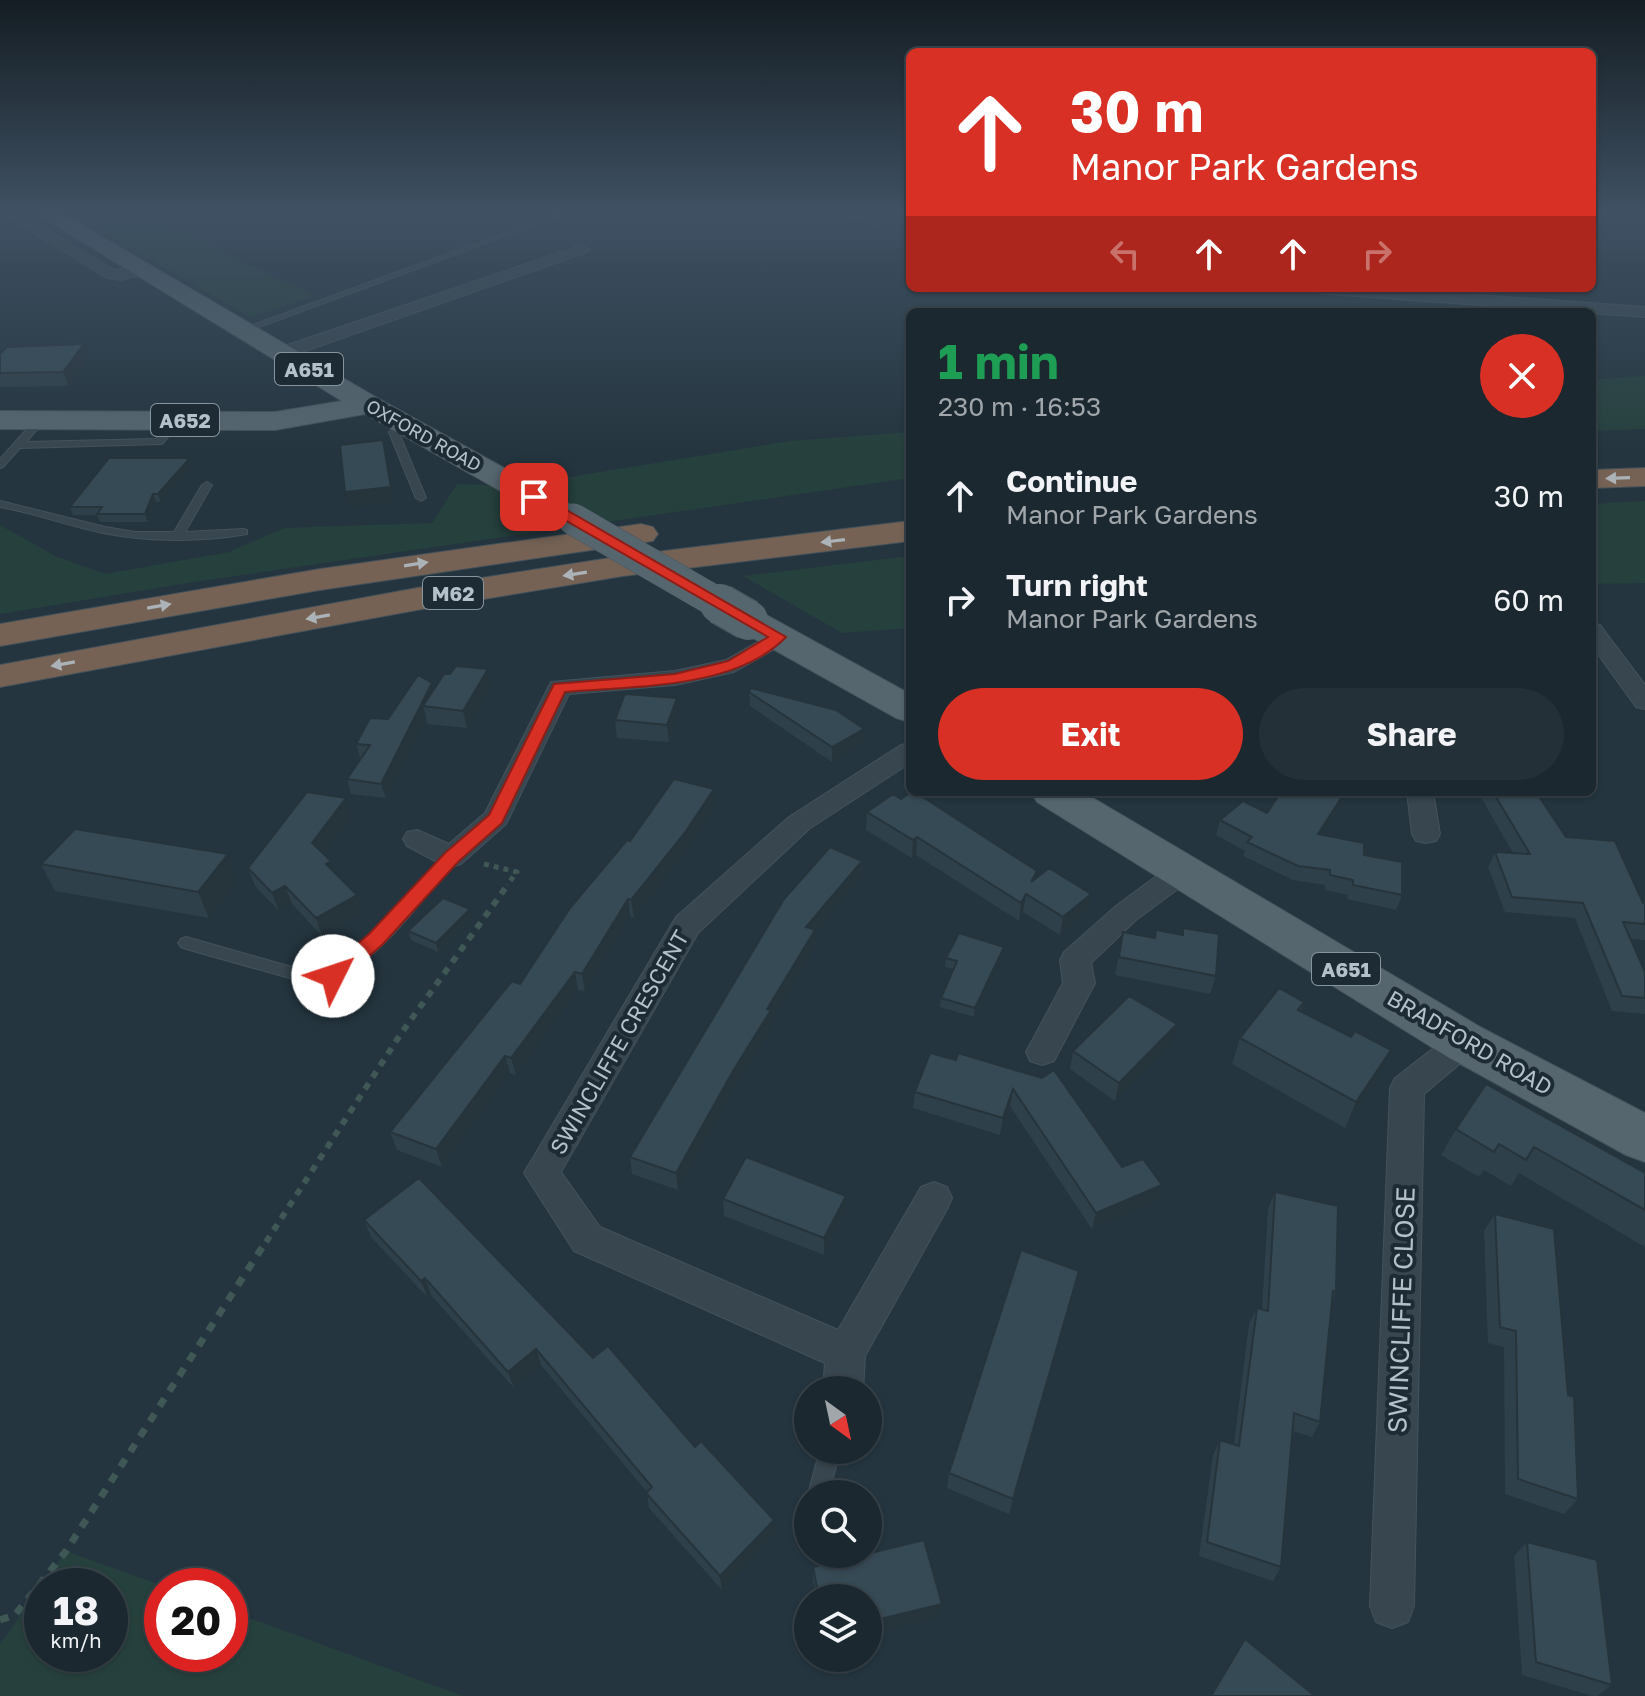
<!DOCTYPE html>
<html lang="en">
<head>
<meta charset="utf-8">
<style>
  :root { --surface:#1b282f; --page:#243037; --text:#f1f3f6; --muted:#a0a6aa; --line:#39444b; --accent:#d93025 }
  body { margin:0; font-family:"Golos Text",sans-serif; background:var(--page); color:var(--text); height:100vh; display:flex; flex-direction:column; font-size:30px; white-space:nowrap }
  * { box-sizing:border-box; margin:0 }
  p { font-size:26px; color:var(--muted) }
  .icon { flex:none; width:44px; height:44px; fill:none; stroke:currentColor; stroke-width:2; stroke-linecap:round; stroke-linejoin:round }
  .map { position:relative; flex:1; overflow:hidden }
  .sheet { position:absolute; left:906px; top:308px; width:690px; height:488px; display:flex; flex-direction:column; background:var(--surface); border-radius:12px; box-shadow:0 2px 6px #0004,0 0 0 2px var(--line) }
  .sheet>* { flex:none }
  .banner { position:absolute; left:906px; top:48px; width:690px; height:244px; border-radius:12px; box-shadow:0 2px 6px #0004,0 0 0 2px var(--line); background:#d93025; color:#fff; overflow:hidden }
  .needle { width:52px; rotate:147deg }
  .fabs { position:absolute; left:794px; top:1376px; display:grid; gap:16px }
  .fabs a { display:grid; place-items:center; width:88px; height:88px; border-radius:50%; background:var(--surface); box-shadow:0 2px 6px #0004,0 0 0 2px var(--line); font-size:40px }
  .speed { position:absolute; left:24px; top:1568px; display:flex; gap:16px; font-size:40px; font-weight:700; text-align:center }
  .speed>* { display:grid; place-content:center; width:104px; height:104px; border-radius:50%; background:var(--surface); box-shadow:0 2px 6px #0004,0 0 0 2px var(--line); line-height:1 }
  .speed small { font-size:20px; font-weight:400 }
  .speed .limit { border:12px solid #d22; background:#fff; color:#111 }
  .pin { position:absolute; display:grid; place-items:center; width:68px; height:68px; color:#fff; margin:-34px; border-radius:16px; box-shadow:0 4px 12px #0006 }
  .me { position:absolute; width:88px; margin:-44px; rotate:49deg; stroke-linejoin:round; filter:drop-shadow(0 0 6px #0008) }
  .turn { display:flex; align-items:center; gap:28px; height:168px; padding:0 32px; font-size:36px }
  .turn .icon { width:104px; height:104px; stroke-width:2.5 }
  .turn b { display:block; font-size:56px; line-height:68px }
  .lanes { display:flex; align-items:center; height:76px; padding:0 32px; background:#0003; justify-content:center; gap:40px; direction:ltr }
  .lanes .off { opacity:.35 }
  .round { display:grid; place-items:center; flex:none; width:84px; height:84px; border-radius:42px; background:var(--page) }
  .headline { display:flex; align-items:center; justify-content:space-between; height:136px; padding:0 32px }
  h1 { font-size:48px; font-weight:700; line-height:60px; color:#1e9e55 }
  .button { display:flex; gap:16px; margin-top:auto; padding:16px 32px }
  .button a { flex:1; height:92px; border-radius:48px; background:var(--accent); color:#fff; font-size:32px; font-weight:700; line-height:92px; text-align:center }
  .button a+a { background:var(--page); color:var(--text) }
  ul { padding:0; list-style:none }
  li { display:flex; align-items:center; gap:24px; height:104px; padding:0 32px }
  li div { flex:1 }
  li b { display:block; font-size:30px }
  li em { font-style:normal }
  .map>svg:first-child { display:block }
</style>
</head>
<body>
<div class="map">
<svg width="1645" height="1696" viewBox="0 0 1645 1696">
  <rect width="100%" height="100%" fill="#24353f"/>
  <path fill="#26403d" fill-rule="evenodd" d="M70,214H145L314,296L250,317Z
    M1645,376V429L1592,431V380Z
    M910,432V478L200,581L0,614V525L55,556L105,574L229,552L284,528L432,523L457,484L515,486L790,441Z
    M1645,501V583L1592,584V504Z
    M910,556V628L842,633L743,576Z
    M66,1551L163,1586L162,1654H230V1611L463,1696H0V1644ZM110,1586V1654H42V1586Z"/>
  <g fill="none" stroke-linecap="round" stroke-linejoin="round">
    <defs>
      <path id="lane" d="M556,214L562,215L246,332L239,330Z
        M837,214H848L882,223L878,225Z
        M40,417L45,420L26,442L156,439L174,418L182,420L162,444L20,448L3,467L0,468V459L37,418Z
        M404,421L409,424L399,433L426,498L421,501L416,498L389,432Z
        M207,482L212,485L185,532L243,529L247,530V534C203,542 147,542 103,533C68,526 35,513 0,507V501L105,527L135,532H174L202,485Z
        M451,852L456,854L458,857L456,860C417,905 377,967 318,986L186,949L181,947L178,943L181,939L186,937L317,974C368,954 410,894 446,854Z
        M820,1450H840L829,1494H811L809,1490Z"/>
      <path id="street" d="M4,214H20L114,270L145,265L153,270L150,273L121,280L105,277Z
        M582,245L589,249L587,252L288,357H276L274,353L276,349Z
        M1307,288H1380L1645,307V317L1315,293Z
        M1592,623L1600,625L1645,685V709L1636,707L1592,646Z
        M779,630L787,632L791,637L787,642L734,672L675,685L569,694L506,824L461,864L451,867L441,864L407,846L403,839L407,832L417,830L449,844L485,813L551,682L675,671L726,660Z
        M910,743V763L809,829L698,933L561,1172L600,1227L838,1330L921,1187L934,1182L947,1187L952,1198L947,1209L865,1356L863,1390H823L825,1363L574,1251L524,1173L676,917L789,817L901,745Z
        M1407,792H1433L1440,834L1436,841L1426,843L1416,841L1412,834Z
        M1184,860L1194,863L1198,870L1194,877L1136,920L1091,963L1095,983L1054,1061L1042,1065L1030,1061L1026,1052L1063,983L1060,960L1064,952L1116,906L1174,863Z
        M1464,1029L1475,1033L1480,1042L1475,1051L1424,1094L1414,1606L1408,1622L1392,1628L1376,1622L1370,1606L1390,1088L1395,1078L1453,1033Z"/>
      <path id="primary" d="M37,214H63L379,399L584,512L589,519L584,526L573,529L562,526L365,414L275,430L0,429V411L275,412L342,401Z
        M748,609L761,612L910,694V722L896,718L735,628L730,620L735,612Z
        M1031,792H1083L1482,1028L1645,1113V1162L1626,1155L1446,1056L1037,802Z"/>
      <path id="highway" d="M1645,468V486L1592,488V470Z
        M910,521V541L623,576L417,610L0,687V665L417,588L623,556Z
        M641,524L653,527L658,534L653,541L320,590L0,646V624L320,569Z"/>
    </defs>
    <use href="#lane" stroke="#44525b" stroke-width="2"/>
    <use href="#street" stroke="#44525b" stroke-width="2"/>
    <use href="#primary" stroke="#44525b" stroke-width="2"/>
    <use href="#highway" stroke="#43515a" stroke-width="2"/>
    <path stroke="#3f5855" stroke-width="5" stroke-dasharray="5 5" stroke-linecap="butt" d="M484,864L517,872L507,885"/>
    <path stroke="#3f5855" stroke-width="6" stroke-dasharray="7 7" stroke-linecap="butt" d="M266,1242L400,1035L509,883"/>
    <path stroke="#3f5855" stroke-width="7" stroke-dasharray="9 9" stroke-linecap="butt" d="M0,1620L15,1615L66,1551L267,1240"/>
    <use href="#lane" fill="#38464f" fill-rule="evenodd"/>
    <use href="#street" fill="#38464f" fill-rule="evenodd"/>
    <use href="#primary" fill="#56666f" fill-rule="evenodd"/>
    <use href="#highway" fill="#756255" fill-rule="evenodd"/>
    <defs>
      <path id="primary-bridge-far1" d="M573,519L723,606"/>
      <path id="primary-bridge" d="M720,604L748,620"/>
    </defs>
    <use href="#primary-bridge-far1" stroke="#44525b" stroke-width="32" stroke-linecap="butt"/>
    <use href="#primary-bridge" stroke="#44525b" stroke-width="42" stroke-linecap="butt"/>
    <use href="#primary-bridge-far1" stroke="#56666f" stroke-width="31"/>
    <use href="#primary-bridge" stroke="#56666f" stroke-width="40"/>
  </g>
  <path fill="#2e4049" d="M84,344L89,358L69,386L0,387V354Z
    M190,458L192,466L161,502H156L148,522H100L97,515H73L70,507Z
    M432,683L434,689L492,686L467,728L427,724L426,717L386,798L351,794L347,779L361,759L360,758L356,744Z
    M749,692L863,743L832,762L750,706Z
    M678,715L669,742L617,738L615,720Z
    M714,789L716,807L688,849L634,918L630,916L585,991L578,990L516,1075L510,1073L442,1167L397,1150L390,1132L520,984L630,841Z
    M1281,792H1349L1322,834L1364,855L1402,895L1396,910L1347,899L1348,895L1325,890V885L1293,880L1243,856L1245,851L1216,835L1220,820L1267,813Z
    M1478,792H1536L1566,837L1643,903H1645V940L1630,939L1645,972V1014L1612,1011L1575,918L1505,912L1488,867L1495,852L1513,853Z
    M867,812L1035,879L1091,894L1087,911L1060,935L1023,912L1019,921L916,855L912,858L866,830Z
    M351,816L324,854L331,861L335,873L363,913L322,936L292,904L279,911L255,886L248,868Z
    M228,854L238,881L209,918L55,891L41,864Z
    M862,861L861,878L815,934V947L772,1020V1028L734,1089L678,1190L632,1174L630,1157Z
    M472,918L438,952L411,940L408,931Z
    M1183,928L1216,976L1210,994L1115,975L1123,932L1154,938L1156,930L1182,935Z
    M1002,956L974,1017L940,1007L941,998L953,969L945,967L946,958Z
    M1304,1002L1301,1011L1379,1076L1345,1128L1232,1064L1240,1038Z
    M1172,1042L1115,1101L1070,1069L1073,1051Z
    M1042,1078L1122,1167L1162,1185L1157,1201L1092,1229L1010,1106L1000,1135L913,1108L915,1092Z
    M1456,1129L1645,1173V1247L1519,1173L1511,1186L1484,1170L1479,1177L1441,1155Z
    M1275,1192L1336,1292L1332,1301L1320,1422L1312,1437L1293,1431L1281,1567L1273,1581L1199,1556L1213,1455L1220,1440L1234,1444L1249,1324L1257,1308L1262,1309L1268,1209Z
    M723,1199L845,1213L824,1255L724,1216Z
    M1495,1214L1568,1395L1578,1499L1564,1514L1505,1494L1504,1347L1488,1343L1484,1231Z
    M364,1220L593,1358L695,1447L774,1520L775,1534L722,1590L649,1508L647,1492L541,1365L514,1388L431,1295L428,1298L371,1237Z
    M1079,1271L1009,1514L947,1488L949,1473Z
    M1527,1542L1612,1685L1597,1696H1592L1522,1675L1514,1556Z
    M813,1567L942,1604L939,1617L868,1636V1598H817L813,1581Z"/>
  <path fill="#26343c" d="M84,344L89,358L69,386L63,372Z
    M383,440L394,502L349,508L345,492Z
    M190,458L192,466L161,502L158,494Z
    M153,494L156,502L148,522L145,514Z
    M488,669L492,686L467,728L463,711Z
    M432,683L436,697L423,706L426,717L386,798L381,784Z
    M677,698L678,715L669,742L667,725Z
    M864,729L863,743L832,762V747Z
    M714,789L716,807L688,849L634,918L631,900Z
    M1345,792H1349L1313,848L1318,834Z
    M346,798L351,816L319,861L312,843Z
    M917,837L916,855L912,858L913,840Z
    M228,854L238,881L209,918L198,892Z
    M331,861L337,879L326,864Z
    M862,861L861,878L815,934V947L772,1020V1028L734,1089L678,1190L676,1173L767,1009L806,927Z
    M285,886L292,904L279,911L272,893Z
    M1026,894L1023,912L1019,921L1021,903Z
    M1091,894L1087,911L1060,935L1063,917Z
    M357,895L363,913L322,936L316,918Z
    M628,899L630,916L585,991L582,974Z
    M470,909L472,918L438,952L436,943Z
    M1004,947L1002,956L974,1017L975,1008Z
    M575,972L578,990L516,1075L511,1058Z
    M1177,1024L1172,1042L1115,1101L1119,1083Z
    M1391,1050L1379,1076L1345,1128L1356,1102Z
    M505,1056L510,1073L442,1167L436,1149Z
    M1013,1089L1010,1106L1000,1135L1003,1118Z
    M1162,1185L1157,1201L1092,1229L1096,1213Z
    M846,1196L845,1213L824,1255V1238Z
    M425,1278L431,1295L428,1298L421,1281Z
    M536,1349L541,1365L514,1388L508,1372Z
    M774,1520L775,1534L722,1590L720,1576Z
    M942,1604L939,1617L868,1636V1622Z"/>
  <path fill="#364a55" stroke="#26343c" stroke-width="2" d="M84,344L63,372L0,373V354L7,347Z
    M383,440L391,487L345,492L340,445Z
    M109,458H190L158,494H153L145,514H97L102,507H70Z
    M456,666L488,669L463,711L423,706L444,674H450Z
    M418,675L432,683L381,784L347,779L370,745L356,744L370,718L388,719Z
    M751,688L836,710L864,729L832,747L749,692Z
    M625,694L677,698L667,725L615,720Z
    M674,779L714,789L686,831L631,900L628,899L582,974L575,972L511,1058L505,1056L436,1149L390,1132L512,981L520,984L570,908L627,840L630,841Z
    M307,792L346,798L312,843L331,861L326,864L357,895L316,918L285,886L272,893L248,868Z
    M911,792H915L1037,871L1031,882L1049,868L1091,894L1063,917L1026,894L1021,903L917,837L913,840L867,812L893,794L901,799Z
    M1281,792H1345L1318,834L1364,843V855L1402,862V895L1353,885V880L1330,875V870L1298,866L1247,842L1252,837L1220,820L1243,801L1267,813Z
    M1493,792H1536L1566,837L1615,841L1643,903H1645V924L1623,922L1645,972V998L1622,996L1583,903L1512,897L1495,852L1530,854Z
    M75,829L228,854L198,892L41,864Z
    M830,847L862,861L806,927L815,930L767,1009L771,1010L733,1071L676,1173L630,1157L784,899Z
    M443,898L470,909L436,943L408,931Z
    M1183,928L1219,934L1216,976L1119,957L1123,932L1155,938L1156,930L1183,935Z
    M959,933L1004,947L975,1008L941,998L957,961L946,958Z
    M1279,988L1304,1002L1298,1010L1351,1037L1355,1031L1391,1050L1356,1102L1240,1038Z
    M1129,996L1177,1024L1119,1083L1073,1051Z
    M930,1053L956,1060L958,1053L1042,1078L1054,1070L1122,1167L1143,1159L1162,1185L1096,1213L1013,1089L1003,1118L915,1092Z
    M1486,1084L1645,1173V1210L1534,1147L1526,1160L1499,1144L1494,1152L1456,1129Z
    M746,1157L846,1196L824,1238L723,1199Z
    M419,1178L593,1358L608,1346L695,1447L701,1441L774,1520L720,1576L646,1493L652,1487L536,1349L508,1372L425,1278L421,1281L364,1220Z
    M1275,1192L1338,1206L1336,1292L1333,1291L1320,1422L1294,1413L1281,1567L1207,1542L1220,1440L1239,1446L1257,1308L1268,1311Z
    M1495,1214L1554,1229L1568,1395L1574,1397L1578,1499L1518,1479L1516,1331L1500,1327Z
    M1021,1250L1079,1271L1013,1499L949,1473Z
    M924,1540L942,1604L868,1622V1598H819L813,1567Z
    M1527,1542L1597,1560L1612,1685L1536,1662Z
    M1245,1639L1315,1696H1211Z"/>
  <defs><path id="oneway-solid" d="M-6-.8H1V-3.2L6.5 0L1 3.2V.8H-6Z" transform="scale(2)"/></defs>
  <g fill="#abb3b8">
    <use href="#oneway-solid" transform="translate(1618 478) rotate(178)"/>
    <use href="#oneway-solid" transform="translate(833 541) rotate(173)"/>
    <use href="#oneway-solid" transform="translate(416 564) rotate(-9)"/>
    <use href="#oneway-solid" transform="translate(575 574) rotate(171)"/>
    <use href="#oneway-solid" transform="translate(159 606) rotate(-10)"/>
    <use href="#oneway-solid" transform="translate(318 617) rotate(170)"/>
    <use href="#oneway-solid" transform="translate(63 664) rotate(170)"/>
  </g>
  <linearGradient id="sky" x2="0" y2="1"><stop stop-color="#141d23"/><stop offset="0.47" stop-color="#3f5163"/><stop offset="1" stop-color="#3f5163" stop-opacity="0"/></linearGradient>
  <rect width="1645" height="451" fill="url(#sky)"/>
  <path fill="#d93025" stroke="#8d1f18" stroke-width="2" d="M530,494H539L786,637C736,689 633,686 565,692L502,823L458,862L383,944L340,982H326L323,976L326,971L369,934L445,853L489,815L554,684L675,674L728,661L768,637L530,500Z"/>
  <g text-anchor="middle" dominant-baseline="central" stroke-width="8" stroke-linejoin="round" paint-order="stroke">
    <g font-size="18" fill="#b4c1ca" stroke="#1d2b34">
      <text transform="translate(424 435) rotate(29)">OXFORD ROAD</text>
    </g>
    <g fill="#1d2b34" stroke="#87949d" stroke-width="2">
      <rect x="275" y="353" width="68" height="32" rx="6"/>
      <rect x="151" y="404" width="68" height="32" rx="6"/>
      <rect x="423" y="577" width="60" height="32" rx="6"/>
      <rect x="1312" y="953" width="68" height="32" rx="6"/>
    </g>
    <g font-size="20" font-weight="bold" fill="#b4c1ca">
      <text x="309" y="369">A651</text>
      <text x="185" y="420">A652</text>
      <text x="453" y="593">M62</text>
      <text x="1346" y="969">A651</text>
    </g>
    <g font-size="22" fill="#b4c1ca" stroke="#1d2b34">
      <text transform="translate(619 1042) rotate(-60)">SWINCLIFFE CRESCENT</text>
      <text transform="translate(1470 1042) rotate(30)">BRADFORD ROAD</text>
    </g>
    <g font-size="26" fill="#b4c1ca" stroke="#1d2b34">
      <text transform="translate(1401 1310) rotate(-88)">SWINCLIFFE CLOSE</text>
    </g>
  </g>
</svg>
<div class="fabs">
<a><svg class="needle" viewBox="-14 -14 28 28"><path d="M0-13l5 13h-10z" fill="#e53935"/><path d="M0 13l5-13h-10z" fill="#a0a6aa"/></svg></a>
<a><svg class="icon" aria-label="search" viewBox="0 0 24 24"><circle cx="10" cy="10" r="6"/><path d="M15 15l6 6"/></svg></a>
<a><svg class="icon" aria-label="layers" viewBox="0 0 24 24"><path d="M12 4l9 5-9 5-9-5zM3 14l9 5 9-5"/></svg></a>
</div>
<div class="speed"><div>18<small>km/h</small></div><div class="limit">20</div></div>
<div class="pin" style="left:534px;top:497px;background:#d93025"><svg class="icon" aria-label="arrive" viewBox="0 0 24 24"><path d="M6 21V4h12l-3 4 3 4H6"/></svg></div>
<svg class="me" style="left:333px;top:976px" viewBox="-20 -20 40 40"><circle r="19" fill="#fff"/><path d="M0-13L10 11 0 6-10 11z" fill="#d93025"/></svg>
<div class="banner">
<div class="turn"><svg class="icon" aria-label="ahead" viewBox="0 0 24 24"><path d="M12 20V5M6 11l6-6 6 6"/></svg><div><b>30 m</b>Manor Park Gardens</div></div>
<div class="lanes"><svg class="icon off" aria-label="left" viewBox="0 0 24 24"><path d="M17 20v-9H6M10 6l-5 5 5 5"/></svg><svg class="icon" aria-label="ahead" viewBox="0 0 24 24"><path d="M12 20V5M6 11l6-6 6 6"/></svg><svg class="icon" aria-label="ahead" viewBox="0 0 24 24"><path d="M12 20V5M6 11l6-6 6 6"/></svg><svg class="icon off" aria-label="right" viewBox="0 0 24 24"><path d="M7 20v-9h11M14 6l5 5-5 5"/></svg></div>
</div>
<section class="sheet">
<div class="headline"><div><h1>1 min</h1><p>230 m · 16:53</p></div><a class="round" style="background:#d93025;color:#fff"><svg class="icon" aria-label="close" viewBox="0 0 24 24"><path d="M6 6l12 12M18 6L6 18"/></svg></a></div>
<ul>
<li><svg class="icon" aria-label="ahead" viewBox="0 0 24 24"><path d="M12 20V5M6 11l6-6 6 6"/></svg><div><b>Continue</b><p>Manor Park Gardens</p></div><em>30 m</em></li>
<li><svg class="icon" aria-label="right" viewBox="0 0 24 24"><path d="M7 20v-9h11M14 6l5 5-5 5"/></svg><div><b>Turn right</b><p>Manor Park Gardens</p></div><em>60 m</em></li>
</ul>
<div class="button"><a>Exit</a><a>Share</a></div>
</section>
</div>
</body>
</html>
